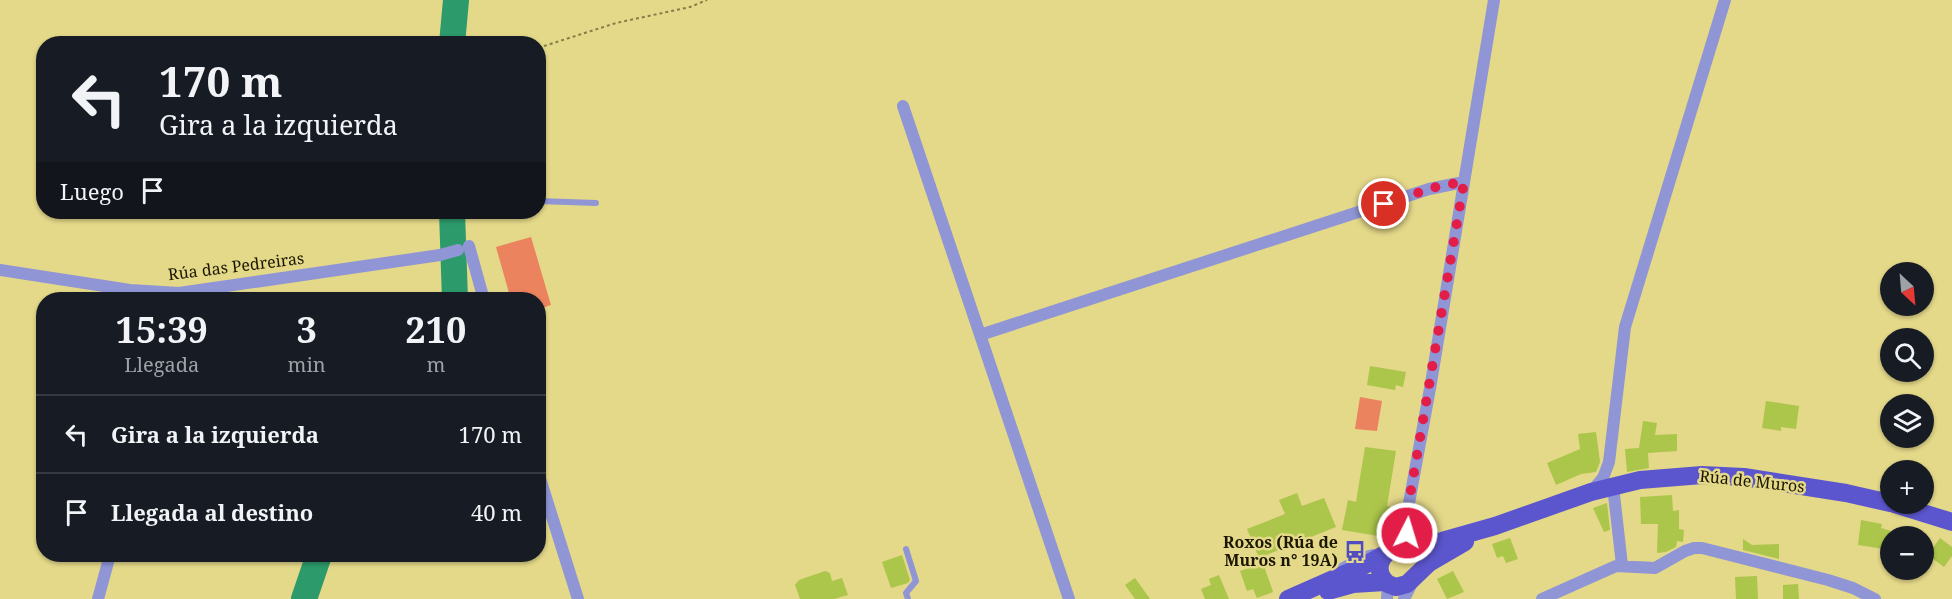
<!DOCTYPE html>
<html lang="es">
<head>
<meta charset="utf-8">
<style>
  :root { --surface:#171b24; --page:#20242c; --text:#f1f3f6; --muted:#9ea1a6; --line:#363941 }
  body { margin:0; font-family:"Noto Serif",serif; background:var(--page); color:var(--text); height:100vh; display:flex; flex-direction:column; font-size:22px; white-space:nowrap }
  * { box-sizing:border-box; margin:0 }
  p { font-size:20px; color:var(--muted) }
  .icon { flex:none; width:33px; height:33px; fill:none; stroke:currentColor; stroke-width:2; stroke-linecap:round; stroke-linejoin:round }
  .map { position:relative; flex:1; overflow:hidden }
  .panel { position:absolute; left:36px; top:292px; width:510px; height:270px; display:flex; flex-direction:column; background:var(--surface); border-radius:24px; box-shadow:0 2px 4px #0004 }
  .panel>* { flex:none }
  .guide { position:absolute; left:36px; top:36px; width:510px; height:183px; border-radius:24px; box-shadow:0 2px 4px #0004; background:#171b24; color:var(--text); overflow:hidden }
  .needle { width:39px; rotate:154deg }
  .tools { position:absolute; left:1880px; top:262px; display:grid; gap:12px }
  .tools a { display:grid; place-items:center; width:54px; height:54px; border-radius:50%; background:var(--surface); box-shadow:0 2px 4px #0004; font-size:30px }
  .pin { position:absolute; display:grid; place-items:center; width:51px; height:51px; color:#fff; margin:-26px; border:3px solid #fff; border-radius:50%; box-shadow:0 2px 6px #0007 }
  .me { position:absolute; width:66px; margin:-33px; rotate:5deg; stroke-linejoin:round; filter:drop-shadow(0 0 4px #0008) }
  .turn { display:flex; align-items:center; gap:21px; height:126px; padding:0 24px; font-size:27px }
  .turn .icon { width:78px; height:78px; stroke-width:2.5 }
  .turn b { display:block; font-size:42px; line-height:51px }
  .then { display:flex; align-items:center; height:57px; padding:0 24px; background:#0003; gap:12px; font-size:22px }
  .eta { display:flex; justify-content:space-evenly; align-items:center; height:102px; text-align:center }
  .eta b { font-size:36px; font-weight:700; line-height:42px }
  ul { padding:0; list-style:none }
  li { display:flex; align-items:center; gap:18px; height:78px; padding:0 24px; border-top:2px solid var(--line) }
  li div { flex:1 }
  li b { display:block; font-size:22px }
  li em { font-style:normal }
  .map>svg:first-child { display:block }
</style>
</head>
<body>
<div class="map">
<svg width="1952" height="599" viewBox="0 0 1952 599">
  <rect width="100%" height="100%" fill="#e4d889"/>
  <path fill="#eb835e" d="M531,237L551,305L539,309L538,300H511L496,247Z
    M1360,397L1382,401L1377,431L1355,429Z"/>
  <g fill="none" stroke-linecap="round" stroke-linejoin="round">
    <path stroke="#2c9a6b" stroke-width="26" d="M452,44L456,0
      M452,212L455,300
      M304,599L319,555"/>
  </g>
  <path fill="#abc64a" d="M1370,366L1406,372L1403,387L1396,385L1395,390L1367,385Z
    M1766,401L1799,406L1796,429L1781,427V431L1762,428Z
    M1643,421L1657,423L1655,435L1677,434V451L1648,453L1649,468L1627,472L1625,449L1639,448Z
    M1596,432L1600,462L1596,472L1581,474L1556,485L1547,463L1580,449L1578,434Z
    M1365,447L1396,451L1387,506L1391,507L1384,537L1342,530L1348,500L1356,502Z
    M1297,493L1302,506L1324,498L1336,527L1259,558L1247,529L1285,514L1279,500Z
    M1672,495L1673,511L1679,510V529L1684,530L1683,542L1677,541L1676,547L1666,552L1657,553L1658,524H1641L1640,497Z
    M1607,503L1610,530L1604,532L1593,508Z
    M1861,520L1882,524L1881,528L1891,531L1884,549L1858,545Z
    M1510,538L1518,559L1506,563L1503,556L1497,558L1492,544Z
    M1940,538L1952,547V556L1944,567L1928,555Z
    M1743,539L1752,545L1779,544V559L1743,550Z
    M902,555L910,580L908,583L891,588L882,562Z
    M1263,563L1273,592L1257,598L1253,589L1247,591L1240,571Z
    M825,571L830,573L832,581L842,578L848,595L834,599H800L795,585L799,580Z
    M1453,571L1464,592L1447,599L1437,579Z
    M1219,575L1229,599H1205L1201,589L1211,585L1209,579Z
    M1757,576L1758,599H1736L1735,577Z
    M1135,578L1150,599H1135L1125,585Z
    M1798,584L1799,599H1783V585Z"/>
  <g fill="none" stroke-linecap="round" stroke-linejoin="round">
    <path stroke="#857d49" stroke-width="2" stroke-dasharray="3 3" stroke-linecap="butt" d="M544,46L616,23L690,7L707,0"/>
    <path stroke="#9095d6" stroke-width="6" d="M538,201L596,203
      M906,549L916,581L906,593L908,599
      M1341,566L1362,555L1373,552"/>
    <path stroke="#9095d6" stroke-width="12" d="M903,106L1069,599
      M469,246L484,300
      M0,270L130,290L179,293L440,255L458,250
      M980,335L1429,189L1464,182
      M538,472L578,599
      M1613,486L1622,565
      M1591,492L1603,478L1609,462L1625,327L1725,0
      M1393,550L1399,541L1405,525L1431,383L1494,0
      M98,599L110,555
      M1387,599L1388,584
      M1404,599L1414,579
      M1542,599L1616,566L1655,568L1685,551L1694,548H1702L1828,580L1853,588L1875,599"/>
    <path stroke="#5c56ce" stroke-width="18" d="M1894,504L1952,522
      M1387,553C1377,562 1377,575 1388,584L1396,587L1407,584L1429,563L1465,542
      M1328,591L1353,584L1385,582
      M1288,599L1365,565L1392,550L1442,541L1495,526L1591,492L1640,480L1702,475L1744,477L1846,493L1890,503"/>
  </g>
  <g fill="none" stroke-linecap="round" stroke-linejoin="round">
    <path stroke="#e11d48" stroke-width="10" stroke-dasharray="0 18" d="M1384,204L1439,186L1464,182L1405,525L1407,533"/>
  </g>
  <defs>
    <symbol id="bus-bare" viewBox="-9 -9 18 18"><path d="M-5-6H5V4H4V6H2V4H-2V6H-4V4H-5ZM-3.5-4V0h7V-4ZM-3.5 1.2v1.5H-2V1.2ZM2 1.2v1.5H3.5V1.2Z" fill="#534bc2" stroke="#e4d889" stroke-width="2.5" paint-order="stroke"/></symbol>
  </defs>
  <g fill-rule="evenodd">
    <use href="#bus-bare" x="1340" y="536" width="30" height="30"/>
  </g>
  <g text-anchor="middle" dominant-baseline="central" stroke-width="5" stroke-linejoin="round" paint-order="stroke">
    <g font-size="16" fill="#1a1601" stroke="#e4d889">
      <text transform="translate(236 266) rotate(-7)">Rúa das Pedreiras</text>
      <text transform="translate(1752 481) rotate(6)">Rúa de Muros</text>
    </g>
    <g font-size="16" font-weight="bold" fill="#1a1601" stroke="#e4d889" text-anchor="end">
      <text x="1338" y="542">Roxos (Rúa de<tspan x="1338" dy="18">Muros n° 19A)</tspan></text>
    </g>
  </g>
</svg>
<div class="tools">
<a><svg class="needle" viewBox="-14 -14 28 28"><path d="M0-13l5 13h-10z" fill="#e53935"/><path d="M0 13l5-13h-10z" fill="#9ea1a6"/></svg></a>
<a><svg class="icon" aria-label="search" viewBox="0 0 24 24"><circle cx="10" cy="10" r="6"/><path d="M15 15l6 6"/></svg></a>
<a><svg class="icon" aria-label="layers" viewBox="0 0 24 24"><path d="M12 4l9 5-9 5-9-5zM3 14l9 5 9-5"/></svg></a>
<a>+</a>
<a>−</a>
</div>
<div class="pin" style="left:1384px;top:204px;background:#d93025"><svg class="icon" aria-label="arrive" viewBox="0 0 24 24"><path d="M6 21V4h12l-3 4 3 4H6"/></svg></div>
<svg class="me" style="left:1407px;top:533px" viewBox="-20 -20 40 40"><circle r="17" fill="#e11d48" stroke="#fff" stroke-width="3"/><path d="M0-11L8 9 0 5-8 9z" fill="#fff"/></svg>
<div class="guide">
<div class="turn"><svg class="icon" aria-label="left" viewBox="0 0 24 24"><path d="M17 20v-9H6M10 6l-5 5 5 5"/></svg><div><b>170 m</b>Gira a la izquierda</div></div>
<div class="then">Luego<svg class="icon" aria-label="arrive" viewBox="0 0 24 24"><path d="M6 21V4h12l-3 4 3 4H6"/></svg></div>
</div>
<section class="panel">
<div class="eta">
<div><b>15:39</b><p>Llegada</p></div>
<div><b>3</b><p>min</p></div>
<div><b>210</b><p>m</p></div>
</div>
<ul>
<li><svg class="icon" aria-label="left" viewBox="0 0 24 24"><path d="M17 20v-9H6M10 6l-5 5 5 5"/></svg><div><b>Gira a la izquierda</b></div><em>170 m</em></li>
<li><svg class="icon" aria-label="arrive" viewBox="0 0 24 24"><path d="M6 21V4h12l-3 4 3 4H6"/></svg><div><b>Llegada al destino</b></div><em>40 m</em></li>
</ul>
</section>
</div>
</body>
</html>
